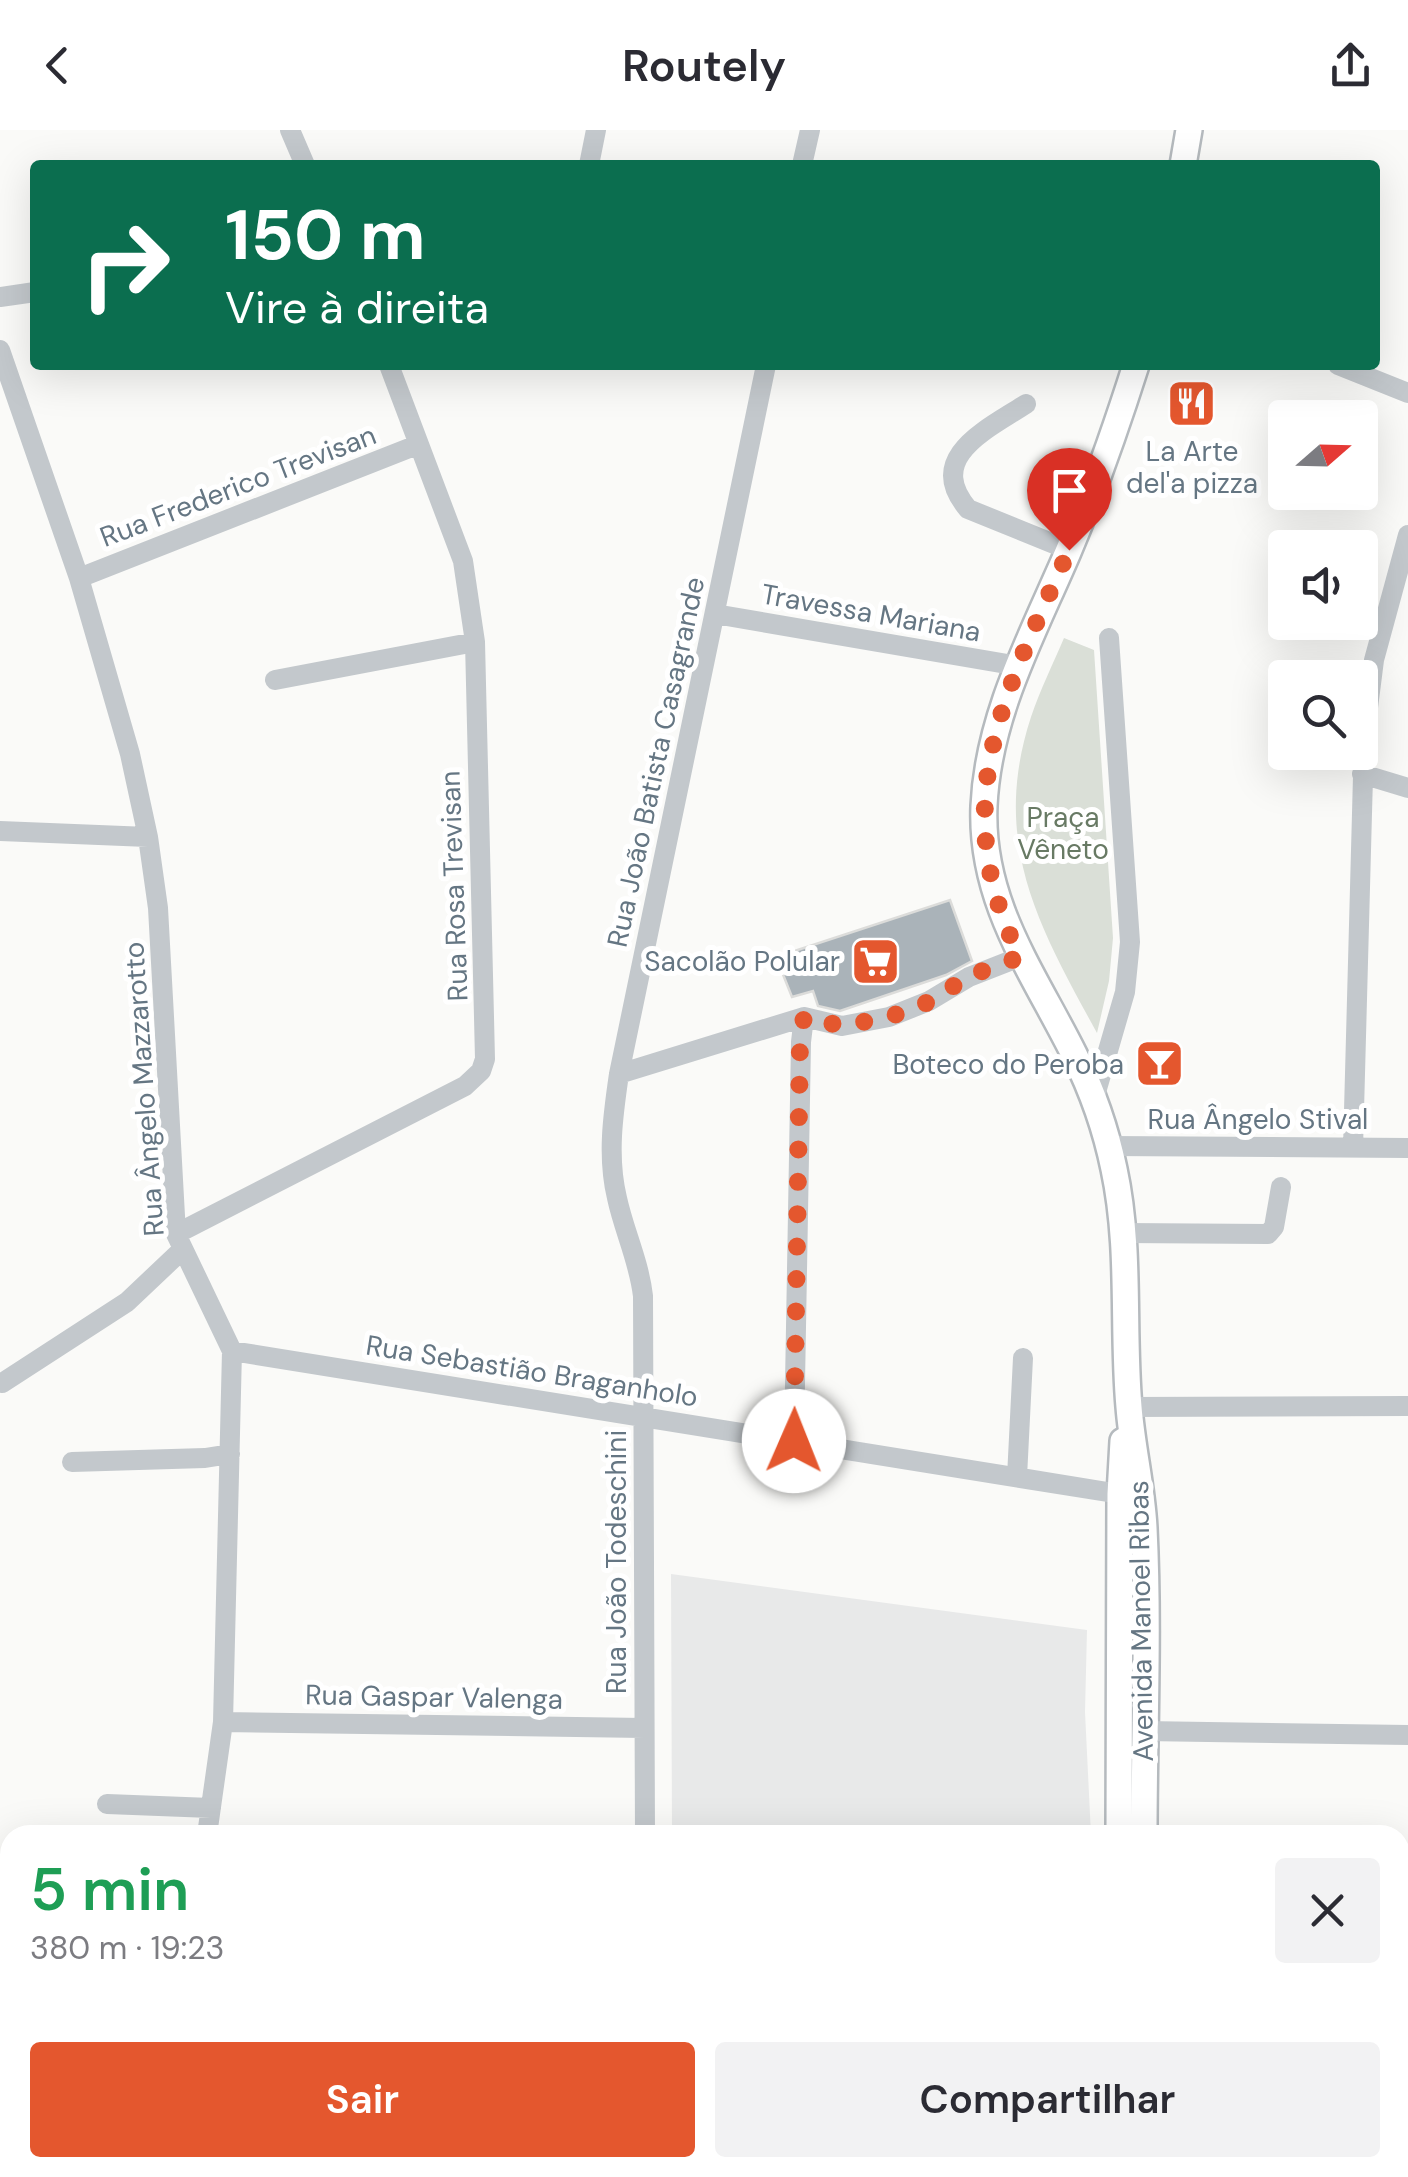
<!DOCTYPE html>
<html lang="pt">
<head>
<meta charset="utf-8">
<style>
  :root { --surface:#fff; --page:#f2f2f3; --text:#2b2b33; --muted:#7c7c81; --accent:#e4572e }
  body { margin:0; font-family:"DM Sans",sans-serif; background:var(--page); color:var(--text); height:100vh; display:flex; flex-direction:column; font-size:38px; white-space:nowrap }
  * { box-sizing:border-box; margin:0 }
  p { font-size:32px; color:var(--muted) }
  .icon { flex:none; width:55px; height:55px; fill:none; stroke:currentColor; stroke-width:2; stroke-linecap:round; stroke-linejoin:round }
  .map { position:relative; flex:1; overflow:hidden }
  .details { position:absolute; left:0px; top:1695px; width:1410px; height:352px; display:flex; flex-direction:column; background:var(--surface); border-radius:30px 30px 0 0; box-shadow:0 10px 40px #0002 }
  .details>* { flex:none }
  .guide { position:absolute; left:30px; top:30px; width:1350px; height:210px; border-radius:10px; box-shadow:0 10px 40px #0002; background:#0b6e4f; color:#fff; overflow:hidden }
  .needle { width:65px; rotate:70deg }
  .controls { position:absolute; left:1268px; top:270px; display:grid; gap:20px }
  .controls a { display:grid; place-items:center; width:110px; height:110px; border-radius:10px; background:var(--surface); box-shadow:0 10px 40px #0002; font-size:50px }
  .pin { position:absolute; display:grid; place-items:center; width:85px; height:85px; color:#fff; margin:-102px -42px; border-radius:50% 50% 50% 0; rotate:-45deg; box-shadow:0 0 10px #0007 }
  .pin .icon { rotate:45deg }
  .me { position:absolute; width:110px; margin:-55px; rotate:1deg; stroke-linejoin:round; filter:drop-shadow(0 0 8px #0008) }
  .turn { display:flex; align-items:center; gap:35px; height:210px; padding:0 30px; font-size:45px }
  .turn .icon { width:130px; height:130px; stroke-width:2.5 }
  .turn b { display:block; font-size:70px; line-height:85px }
  .round { display:grid; place-items:center; flex:none; width:105px; height:105px; border-radius:10px; background:var(--page) }
  .summary { display:flex; align-items:center; justify-content:space-between; height:170px; padding:0 30px }
  h1 { font-size:60px; font-weight:600; line-height:75px; color:#1e9e55 }
  .button { display:flex; gap:20px; margin-top:auto; padding:20px 30px }
  .button a { flex:1; height:115px; border-radius:10px; background:var(--accent); color:#fff; font-size:40px; font-weight:600; line-height:115px; text-align:center }
  .button a+a { background:var(--page); color:var(--text) }
  header { display:flex; justify-content:space-between; align-items:center; height:130px; padding:0 30px; background:var(--surface); font-size:45px; font-weight:600 }
  .map>svg:first-child { display:block }
</style>
</head>
<body>
<header><svg class="icon" aria-label="back" viewBox="0 0 24 24"><path d="M15 5l-7 7 7 7"/></svg>Routely<svg class="icon" aria-label="share" viewBox="0 0 24 24"><path d="M12 15V3M7 8l5-5 5 5M5 13v7h14v-7"/></svg></header>
<div class="map">
<svg width="1408" height="2047" viewBox="0 0 1408 2047">
  <rect width="100%" height="100%" fill="#fafaf8"/>
  <path fill="#e8e9e9" d="M671,1444L1087,1500L1085,1582L1091,1705H672Z"/>
  <path fill="#dadfd7" d="M1064,508L1094,520L1113,808L1109,851L1097,903C1039,797 990,712 1031,587C1040,560 1053,534 1064,508Z"/>
  <path fill="#aab3b9" stroke="#dcdcda" stroke-width="2.5" d="M950,770L972,831L946,845L840,881L818,876L813,861L792,867L776,827Z"/>
  <g fill="none" stroke-linecap="round" stroke-linejoin="round">
    <defs>
      <path id="major" d="M1183,35L1189,0
        M1136,235C1116,298 1094,361 1068,422C1033,504 988,585 984,676C980,772 1033,842 1074,924C1092,960 1106,1000 1114,1039C1131,1118 1122,1198 1129,1277C1132,1317 1142,1357 1144,1398C1149,1500 1144,1603 1144,1705
        M1119,1705L1120,1364L1123,1311
        M1119,2047V2038
        M1143,2047V2038"/>
    </defs>
    <use href="#major" stroke="#b5babe" stroke-width="30"/>
    <path stroke="#c3c8cc" stroke-width="20" d="M290,0L305,35
      M589,35L596,0
      M802,35L810,0
      M0,167L35,162
      M0,220L79,448L130,624L148,707L158,778L176,1104L232,1221L223,1592L207,1705
      M1338,235L1408,263
      M1026,274C988,299 924,327 968,379L1069,420
      M79,448L417,315
      M715,484L1018,536
      M275,550L475,512
      M1362,644L1408,658
      M0,701L148,707
      M619,944L804,887L842,896L889,887L929,871L969,847L1020,827
      M1094,969L1125,862L1130,812L1109,508
      M1109,1016L1408,1018
      M1353,1018L1364,609L1374,530L1408,405
      M1123,1103L1268,1104L1274,1097L1281,1057
      M176,1104L465,956L481,941L485,929L475,512L463,431L389,235
      M232,1221L1120,1364
      M2,1253L127,1172L183,1119
      M1129,1277L1408,1276
      M794,1311L801,912L804,887
      M72,1332L205,1328L230,1324
      M1017,1347L1023,1228
      M223,1592L644,1598
      M1144,1601L1408,1605
      M107,1674L211,1678
      M645,1705L643,1166C639,1131 624,1101 617,1068C607,1027 613,985 619,944L766,235
      M1400,1966H1408
      M369,2038L383,2047
      M648,2038V2047"/>
    <use href="#major" stroke="#fff" stroke-width="25"/>
  </g>
  <g fill="none" stroke-linecap="round" stroke-linejoin="round">
    <path stroke="#e4572e" stroke-width="18" stroke-dasharray="0 32.4" d="M794,1311L800,912L804,887L842,896L889,887L929,872L969,846L1020,827C944,674 1005,563 1069,420"/>
  </g>
  <defs>
    <symbol id="restaurant-square" viewBox="-11 -11 22 22"><rect x="-9" y="-9" width="18" height="18" rx="4" fill="#e4572e" stroke="#fff"/><path d="M-5-6h1v4h1v-4h1v4h1v-4h1v5L-1.5 .5V6h-2V.5L-5-1ZM5-6V6H3V1.5H1.5Q1.5-4 5-6Z" fill="#fff"/></symbol>
    <symbol id="supermarket-square" viewBox="-11 -11 22 22"><rect x="-9" y="-9" width="18" height="18" rx="4" fill="#e4572e" stroke="#fff"/><path d="M-6-5.5h2.5l.6 2H6L4.5 2H-2.5L-4.4-4H-6ZM-1.5 3.2a1.3 1.3 0 1 0 .1 0ZM3 3.2a1.3 1.3 0 1 0 .1 0Z" fill="#fff"/></symbol>
    <symbol id="bar-square" viewBox="-11 -11 22 22"><rect x="-9" y="-9" width="18" height="18" rx="4" fill="#e4572e" stroke="#fff"/><path d="M-6-5H6L.8 .8V4.5H3.5V6h-7V4.5H-.8V.8Z" fill="#fff"/></symbol>
  </defs>
  <g fill-rule="evenodd">
    <use href="#restaurant-square" x="1164" y="246" width="55" height="55"/>
    <use href="#supermarket-square" x="848" y="804" width="55" height="55"/>
    <use href="#bar-square" x="1132" y="906" width="55" height="55"/>
  </g>
  <g text-anchor="middle" dominant-baseline="central" stroke-width="10" stroke-linejoin="round" paint-order="stroke">
    <g font-size="28" fill="#657683" stroke="#fff" text-anchor="end">
      <text x="1192" y="321" text-anchor="middle">La Arte<tspan x="1192" dy="32">del'a pizza</tspan></text>
      <text x="840" y="831">Sacolão Polular</text>
      <text x="1124" y="934">Boteco do Peroba</text>
    </g>
    <g font-size="28" fill="#657683" stroke="#fff">
      <text transform="translate(238 356) rotate(-21)">Rua Frederico Trevisan</text>
      <text transform="translate(871 483) rotate(10)">Travessa Mariana</text>
      <text transform="translate(656 632) rotate(-78)">Rua João Batista Casagrande</text>
      <text transform="translate(454 756) rotate(-92)">Rua Rosa Trevisan</text>
      <text transform="translate(144 959) rotate(-94)">Rua Ângelo Mazzarotto</text>
      <text x="1258" y="989">Rua Ângelo Stival</text>
      <text transform="translate(532 1241) rotate(9)">Rua Sebastião Braganholo</text>
      <text transform="translate(616 1432) rotate(-90)">Rua João Todeschini</text>
      <text transform="translate(1141 1491) rotate(-91)">Avenida Manoel Ribas</text>
      <text transform="translate(434 1567) rotate(1)">Rua Gaspar Valenga</text>
    </g>
    <g font-size="28" fill="#687a64" stroke="#fff">
      <text x="1063" y="687">Praça<tspan x="1063" dy="32">Vêneto</tspan></text>
    </g>
  </g>
</svg>
<div class="controls">
<a><svg class="needle" viewBox="-14 -14 28 28"><path d="M0-13l5 13h-10z" fill="#e53935"/><path d="M0 13l5-13h-10z" fill="#7c7c81"/></svg></a>
<a><svg class="icon" aria-label="sound" viewBox="0 0 24 24"><path d="M4 9h4l5-4v14l-5-4H4zM17 9q2 3 0 6"/></svg></a>
<a><svg class="icon" aria-label="search" viewBox="0 0 24 24"><circle cx="10" cy="10" r="6"/><path d="M15 15l6 6"/></svg></a>
</div>
<div class="pin" style="left:1069px;top:420px;background:#d93025"><svg class="icon" aria-label="arrive" viewBox="0 0 24 24"><path d="M6 21V4h12l-3 4 3 4H6"/></svg></div>
<svg class="me" style="left:794px;top:1311px" viewBox="-20 -20 40 40"><circle r="19" fill="#fff"/><path d="M0-13L10 11 0 6-10 11z" fill="#e4572e"/></svg>
<div class="guide">
<div class="turn"><svg class="icon" aria-label="right" viewBox="0 0 24 24"><path d="M7 20v-9h11M14 6l5 5-5 5"/></svg><div><b>150 m</b>Vire à direita</div></div>
</div>
<section class="details">
<div class="summary"><div><h1>5 min</h1><p>380 m · 19:23</p></div><a class="round"><svg class="icon" aria-label="close" viewBox="0 0 24 24"><path d="M6 6l12 12M18 6L6 18"/></svg></a></div>
<div class="button"><a>Sair</a><a>Compartilhar</a></div>
</section>
</div>
</body>
</html>
